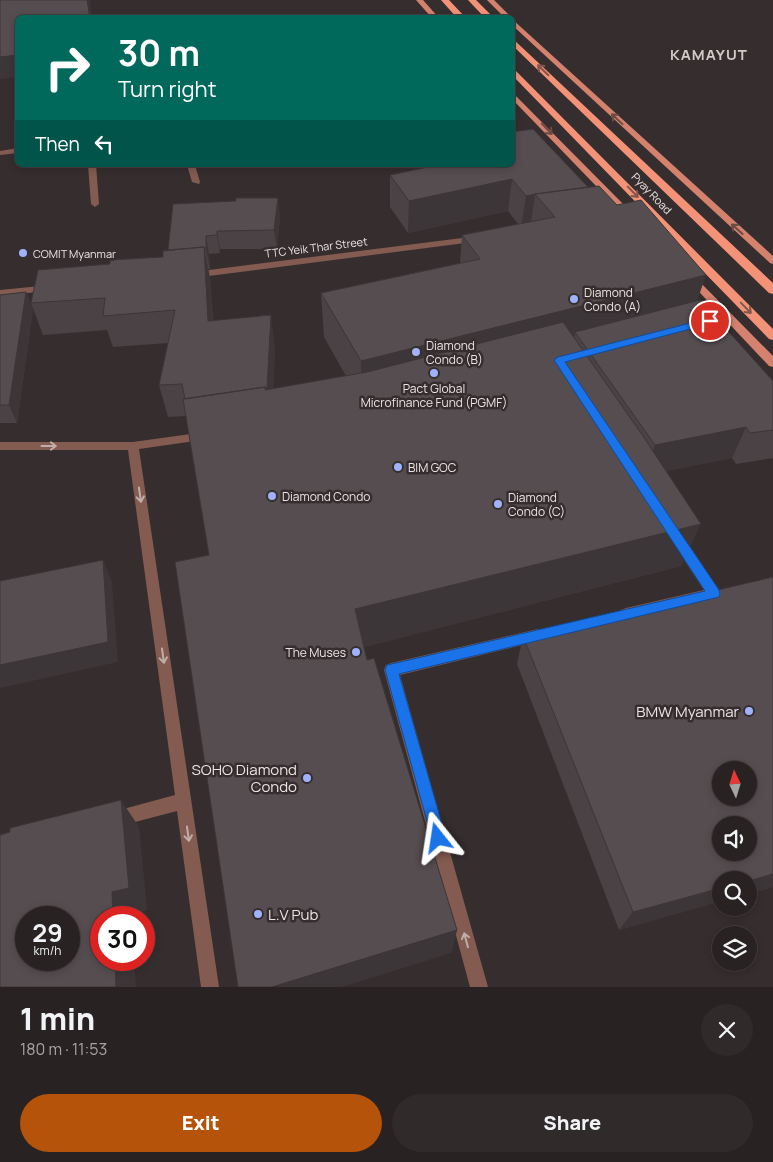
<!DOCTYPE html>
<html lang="en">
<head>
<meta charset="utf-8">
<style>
  :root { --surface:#282222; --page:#302a2a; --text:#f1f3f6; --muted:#a5a4a5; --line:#443f40; --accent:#b45309 }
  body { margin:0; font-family:Manrope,sans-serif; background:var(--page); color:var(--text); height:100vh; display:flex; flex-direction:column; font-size:19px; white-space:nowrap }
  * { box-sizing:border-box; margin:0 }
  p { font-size:16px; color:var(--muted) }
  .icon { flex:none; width:28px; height:28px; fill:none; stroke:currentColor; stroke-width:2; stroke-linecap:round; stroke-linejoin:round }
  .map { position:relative; height:987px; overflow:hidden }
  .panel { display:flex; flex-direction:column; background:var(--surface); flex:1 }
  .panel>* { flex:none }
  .guide { position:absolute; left:15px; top:15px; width:500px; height:152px; border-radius:8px; box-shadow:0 2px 8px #0003,0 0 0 1px var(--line); background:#00695c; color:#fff; overflow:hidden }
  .needle { width:32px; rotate:356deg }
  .controls { position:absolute; left:712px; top:761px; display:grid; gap:10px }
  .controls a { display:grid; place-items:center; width:45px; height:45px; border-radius:50%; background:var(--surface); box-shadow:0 2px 8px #0003,0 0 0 1px var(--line); font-size:25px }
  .speed { position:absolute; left:15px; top:906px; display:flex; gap:10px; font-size:25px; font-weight:700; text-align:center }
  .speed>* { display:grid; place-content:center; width:65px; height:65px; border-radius:50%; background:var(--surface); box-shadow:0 2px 8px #0003,0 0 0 1px var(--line); line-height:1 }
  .speed small { font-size:12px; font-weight:400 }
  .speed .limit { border:8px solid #d22; background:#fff; color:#111 }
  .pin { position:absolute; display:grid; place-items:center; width:42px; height:42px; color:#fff; margin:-21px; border:2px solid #fff; border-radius:50%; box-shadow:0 1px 5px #0007 }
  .me { position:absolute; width:55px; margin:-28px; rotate:345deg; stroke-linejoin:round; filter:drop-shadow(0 0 4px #0008) }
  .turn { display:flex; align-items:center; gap:18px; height:105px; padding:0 20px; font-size:22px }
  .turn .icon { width:65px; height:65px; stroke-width:2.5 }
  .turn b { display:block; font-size:35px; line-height:42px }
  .then { display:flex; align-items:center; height:48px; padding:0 20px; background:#0003; gap:10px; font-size:19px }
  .round { display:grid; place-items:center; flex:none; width:52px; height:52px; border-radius:26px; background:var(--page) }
  .overview { display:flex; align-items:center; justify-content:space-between; height:85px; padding:0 20px }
  h1 { font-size:30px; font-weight:800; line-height:38px }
  .primary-button { display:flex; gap:10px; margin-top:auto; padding:10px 20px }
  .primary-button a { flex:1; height:58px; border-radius:30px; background:var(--accent); color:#fff; font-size:20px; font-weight:800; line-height:58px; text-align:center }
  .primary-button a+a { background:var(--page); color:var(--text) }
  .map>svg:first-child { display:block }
</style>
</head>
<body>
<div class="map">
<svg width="773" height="987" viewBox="0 0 773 987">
  <rect width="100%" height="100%" fill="#362e2e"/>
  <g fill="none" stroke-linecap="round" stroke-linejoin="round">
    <path fill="#835b50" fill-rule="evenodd" d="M18,148V153L0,155V151Z
      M88,165H96L99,204L95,207L91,204Z
      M187,165H195L200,182L199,184L192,182Z
      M478,236L481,237V241L193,278L188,275L193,272Z
      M51,285L55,286V290L0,296V290Z
      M205,432L209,433L211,436L209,439L139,449L219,987H201L177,811L116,827L110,825L108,819L110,813L116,811L175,795L128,450H0V442H133Z
      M678,535L683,536L719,590L721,594L719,598L626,620L621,618L619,614L621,610L626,608L704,590L671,540L673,536Z
      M538,629L543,631L545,635L543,639L538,641L400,675L488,987H470L384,670L386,665L391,663Z"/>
    <path fill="#d4826d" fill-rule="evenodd" d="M416,0H423L439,18H432Z
      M487,0H494L512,18H505Z
      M512,19L773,256V264L770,263L512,25Z
      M512,92L633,214V218H627L512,99Z
      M690,274L693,275L773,356V367L769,366L687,279V275Z"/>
    <path fill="#f49278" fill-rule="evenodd" d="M441,0H449L466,18H457Z
      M468,0H476L494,18H485Z
      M512,38L773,283V294L769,293L512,45Z
      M512,67L773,329V340L769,339L512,75Z"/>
  </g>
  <path fill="#4a4245" d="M438,165L588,187L698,300L773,381V458L736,464L732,458L666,471L681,566L364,647L367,660L457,930L451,953L209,555L186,416L168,417L159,385L168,343L113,347L107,330L43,335L31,303L110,264L163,257L168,250L173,204L280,216L277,249H220V253L209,254L210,269H208L210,278L213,321L275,347L273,389L346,376L324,337L321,293L460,263L462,235L518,224L508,211L408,233L390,207V175Z
    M26,292L33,310L17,423H0V295Z
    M773,577V887L749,894V880H721V901L619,930L517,664L523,636L690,600L692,596Z"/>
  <path fill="#3c3638" d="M87,0H90L92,18H90Z
    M18,55V77L0,79V57Z
    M512,179L508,211L408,233L409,201Z
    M535,195L530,227L521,228L526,196Z
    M278,198L280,216L277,249L274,230Z
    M217,231L220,249V253L217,235Z
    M206,236L209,254L210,269L206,250Z
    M204,247L210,278L214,353L208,321Z
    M706,275L691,319L575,332L571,351L362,405L361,361Z
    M26,292L33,310L17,423L9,405Z
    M271,315L275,347L272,420L185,400Z
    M746,427L732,458L644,476L655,445Z
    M701,524L681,566L357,649L355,609Z
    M103,560L112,582L118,662L0,688V665Z
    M121,800L139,827L147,910L132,915V918H113L112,892Z
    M773,874V887L749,894V881Z
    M721,888V901L619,930L633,912Z
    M457,930L451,953L342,987H272Z
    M115,960H134L136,987H116Z"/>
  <path fill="#564d50" stroke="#3c3638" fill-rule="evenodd" d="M0,0H87L90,18H18V55L0,57Z
    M533,129L588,187L535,194H536L526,196L512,179L409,201L390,175L438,165H512V132Z
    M599,186L617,205L641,200L706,275L361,361L321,293L480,259L462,235L555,217L535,194Z
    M236,198H278L274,230L217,231V235L206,236V250H205L204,247L168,250L173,204L236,201Z
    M204,247L208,321L271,315L267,388H265V387L185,399L182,384L159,385L175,310L103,316L105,298L31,303L38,270L110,264V260L163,257V251Z
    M26,292L9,405H0V295Z
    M700,300L773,381V430L750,433L746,427L655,445L575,332Z
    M563,322L643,436L701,524L355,609L367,660L374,658L457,930L272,987H238L175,562L209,555L183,399L265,387V390L367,372Z
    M103,560L108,642L0,665V581Z
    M773,577V874L749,881L721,880V888L633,912L523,636L694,599L692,596ZM721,770H749V798H721ZM721,825H749V852H721Z
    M121,800L129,888L112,892L113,918H101V960H115L116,987H0V835L10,832V828ZM26,918H69V960H26Z"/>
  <defs><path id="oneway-shaft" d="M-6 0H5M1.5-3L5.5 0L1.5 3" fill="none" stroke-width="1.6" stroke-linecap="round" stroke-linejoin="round" transform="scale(1.25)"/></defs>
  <g stroke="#82564c">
    <use href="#oneway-shaft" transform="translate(543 70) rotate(-136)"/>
    <use href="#oneway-shaft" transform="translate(633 192) rotate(46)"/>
    <use href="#oneway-shaft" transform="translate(746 308) rotate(46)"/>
  </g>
  <g stroke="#6d4b44">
    <use href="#oneway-shaft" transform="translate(617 119) rotate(-137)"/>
    <use href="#oneway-shaft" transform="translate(547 129) rotate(46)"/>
    <use href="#oneway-shaft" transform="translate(737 229) rotate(-138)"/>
  </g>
  <g stroke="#c1ada9">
    <use href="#oneway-shaft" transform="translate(49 446)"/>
    <use href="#oneway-shaft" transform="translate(140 495) rotate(82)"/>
    <use href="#oneway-shaft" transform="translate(163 656) rotate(82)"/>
    <use href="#oneway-shaft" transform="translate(188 834) rotate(82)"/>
    <use href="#oneway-shaft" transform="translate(466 940) rotate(-105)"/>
  </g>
  <path fill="#1a73e8" stroke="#114b97" d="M710,318L714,321L713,323L565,362L719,590L720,594L719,597L399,674L446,838L443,843L438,845L433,843L385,670L387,665L705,591L554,360L558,357Z"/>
  <g fill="#9fb3fd" stroke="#362e2e" stroke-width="2">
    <circle cx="23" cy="253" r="5"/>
    <circle cx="574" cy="299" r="5"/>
    <circle cx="416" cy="352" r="5"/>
    <circle cx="434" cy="373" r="5"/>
    <circle cx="398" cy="467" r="5"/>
    <circle cx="272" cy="496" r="5"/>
    <circle cx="498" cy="504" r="5"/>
    <circle cx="356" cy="652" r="5"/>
    <circle cx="749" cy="711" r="5"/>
    <circle cx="307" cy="778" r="5"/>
    <circle cx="258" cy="914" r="5"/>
  </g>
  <g text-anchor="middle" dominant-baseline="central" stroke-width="5" stroke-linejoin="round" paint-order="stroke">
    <g font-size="11" fill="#eae4e4" stroke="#362e2e">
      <text transform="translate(652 193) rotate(46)">Pyay Road</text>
      <text transform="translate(316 247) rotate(-7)">TTC Yeik Thar Street</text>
    </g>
    <g font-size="11" fill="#eae4e4" stroke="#362e2e" text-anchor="start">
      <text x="33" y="253">COMIT Myanmar</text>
    </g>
    <g font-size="12" fill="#eae4e4" stroke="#362e2e" text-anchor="start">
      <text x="584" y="292">Diamond<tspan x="584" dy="14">Condo (A)</tspan></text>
      <text x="426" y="345">Diamond<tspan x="426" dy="14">Condo (B)</tspan></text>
      <text x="434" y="388" text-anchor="middle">Pact Global<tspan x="434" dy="14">Microfinance Fund (PGMF)</tspan></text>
      <text x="408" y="467">BIM GOC</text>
      <text x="282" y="496">Diamond Condo</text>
      <text x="508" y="497">Diamond<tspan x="508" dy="14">Condo (C)</tspan></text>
      <text x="346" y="652" text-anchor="end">The Muses</text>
    </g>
    <g font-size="15" font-weight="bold" letter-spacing="1" fill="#d4c9c9" stroke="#362e2e">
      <text x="709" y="54">KAMAYUT</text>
    </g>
    <g font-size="15" fill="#eae4e4" stroke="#362e2e" text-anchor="end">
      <text x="739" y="711">BMW Myanmar</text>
      <text x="297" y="769">SOHO Diamond<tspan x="297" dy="17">Condo</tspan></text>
      <text x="268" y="914" text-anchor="start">L.V Pub</text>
    </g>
  </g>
</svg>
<div class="controls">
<a><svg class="needle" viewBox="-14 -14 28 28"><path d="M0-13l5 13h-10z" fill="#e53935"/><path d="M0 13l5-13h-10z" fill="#a5a4a5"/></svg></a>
<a><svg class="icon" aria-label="sound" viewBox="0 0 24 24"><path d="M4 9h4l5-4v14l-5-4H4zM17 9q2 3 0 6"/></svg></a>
<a><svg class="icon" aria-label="search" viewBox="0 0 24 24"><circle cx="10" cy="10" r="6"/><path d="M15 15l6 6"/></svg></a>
<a><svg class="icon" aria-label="layers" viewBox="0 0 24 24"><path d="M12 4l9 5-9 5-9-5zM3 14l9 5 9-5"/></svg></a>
</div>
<div class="speed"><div>29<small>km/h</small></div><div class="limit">30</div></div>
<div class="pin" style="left:710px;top:321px;background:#d93025"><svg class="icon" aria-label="arrive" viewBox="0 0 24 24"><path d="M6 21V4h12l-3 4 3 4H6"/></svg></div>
<svg class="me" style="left:438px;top:838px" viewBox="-20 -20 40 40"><path d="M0-17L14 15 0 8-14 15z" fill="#1a73e8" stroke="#fff" stroke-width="4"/></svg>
<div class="guide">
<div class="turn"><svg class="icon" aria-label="right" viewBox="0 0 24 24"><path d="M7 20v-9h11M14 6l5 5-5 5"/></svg><div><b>30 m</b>Turn right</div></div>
<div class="then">Then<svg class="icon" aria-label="left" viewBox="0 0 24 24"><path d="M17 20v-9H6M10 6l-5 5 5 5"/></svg></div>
</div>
</div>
<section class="panel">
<div class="overview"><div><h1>1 min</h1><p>180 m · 11:53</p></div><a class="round"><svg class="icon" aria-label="close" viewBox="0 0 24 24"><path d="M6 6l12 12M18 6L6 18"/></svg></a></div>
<div class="primary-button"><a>Exit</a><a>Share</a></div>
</section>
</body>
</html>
